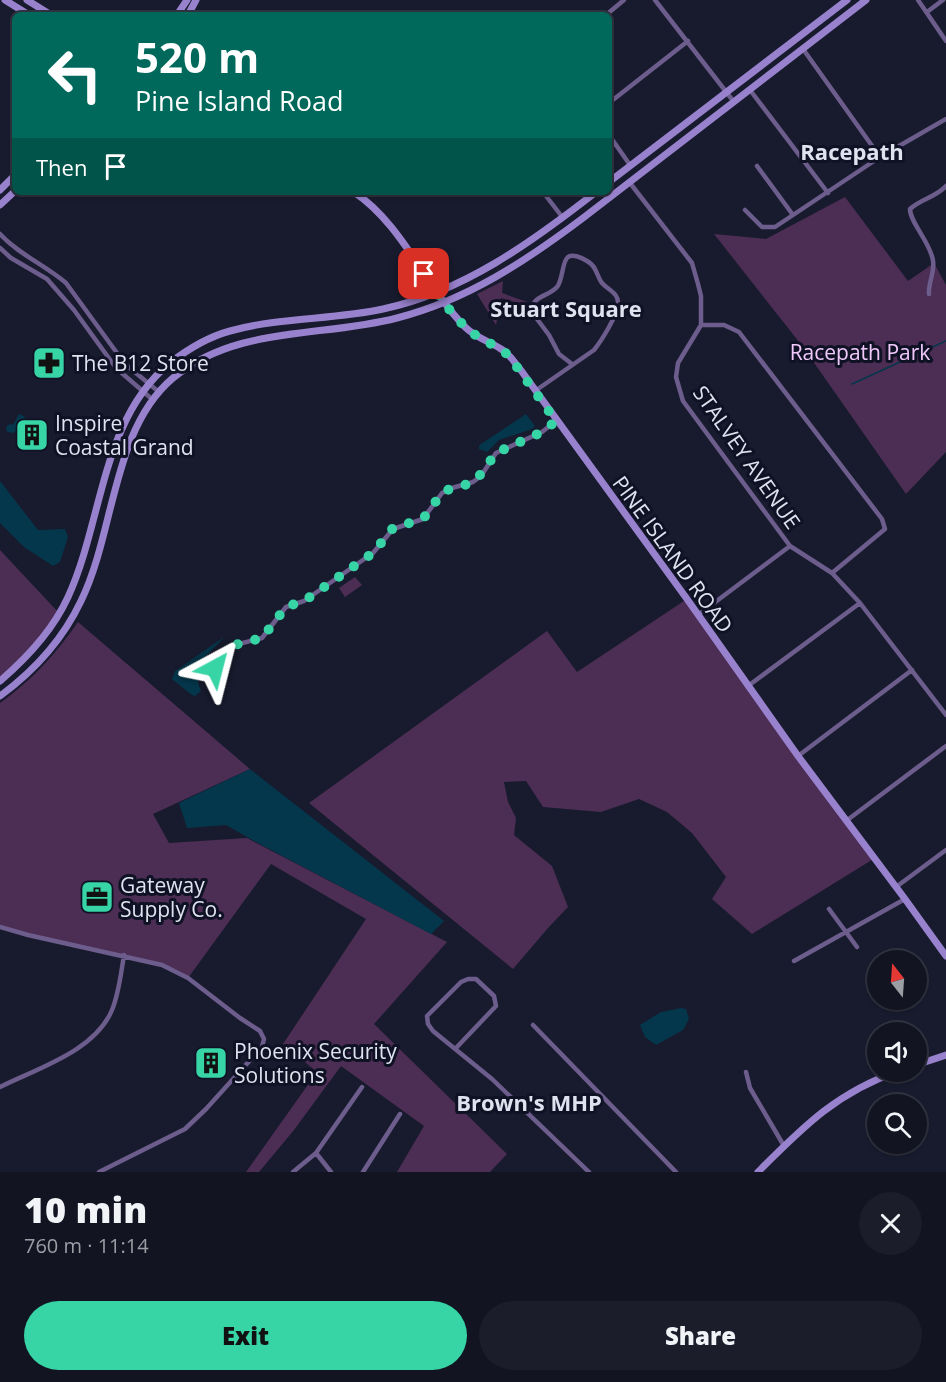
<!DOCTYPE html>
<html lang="en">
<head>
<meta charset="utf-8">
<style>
  :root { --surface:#121422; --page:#1b1d2a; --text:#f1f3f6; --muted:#9c9ea5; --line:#313340; --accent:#37d4a6 }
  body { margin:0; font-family:"Open Sans",sans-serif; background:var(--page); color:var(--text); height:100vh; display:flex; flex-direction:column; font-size:22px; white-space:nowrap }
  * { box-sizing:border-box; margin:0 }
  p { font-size:20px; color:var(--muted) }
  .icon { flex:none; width:33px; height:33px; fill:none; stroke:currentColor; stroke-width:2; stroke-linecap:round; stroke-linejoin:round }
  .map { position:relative; height:1172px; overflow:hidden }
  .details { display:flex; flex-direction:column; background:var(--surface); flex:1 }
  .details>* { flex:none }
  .top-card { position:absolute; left:12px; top:12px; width:600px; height:183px; border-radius:9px; box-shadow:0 2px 4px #0004,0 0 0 2px var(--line); background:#00695c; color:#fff; overflow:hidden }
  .needle { width:39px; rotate:343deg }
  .controls { position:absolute; left:867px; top:950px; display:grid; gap:12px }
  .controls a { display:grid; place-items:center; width:60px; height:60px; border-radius:50%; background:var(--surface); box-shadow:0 2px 4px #0004,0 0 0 2px var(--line); font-size:30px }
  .pin { position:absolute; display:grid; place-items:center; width:51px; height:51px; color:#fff; margin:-26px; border-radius:12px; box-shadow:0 3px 9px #0006 }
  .me { position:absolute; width:66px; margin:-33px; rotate:38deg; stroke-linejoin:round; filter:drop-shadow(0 0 4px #0008) }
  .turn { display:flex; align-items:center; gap:21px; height:126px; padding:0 24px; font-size:27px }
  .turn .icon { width:78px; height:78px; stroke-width:2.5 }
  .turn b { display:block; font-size:42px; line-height:51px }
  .then { display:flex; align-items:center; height:57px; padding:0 24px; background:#0003; gap:12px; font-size:22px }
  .round { display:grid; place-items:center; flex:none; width:63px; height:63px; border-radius:32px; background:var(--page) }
  .overview { display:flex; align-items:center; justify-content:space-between; height:102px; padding:0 24px }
  h1 { font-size:36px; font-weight:800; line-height:45px }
  .button { display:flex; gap:12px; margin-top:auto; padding:12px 24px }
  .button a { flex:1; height:69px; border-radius:36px; background:var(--accent); color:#111; font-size:24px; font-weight:800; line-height:69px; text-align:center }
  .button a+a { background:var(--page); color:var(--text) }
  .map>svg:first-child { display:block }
</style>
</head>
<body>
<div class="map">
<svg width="946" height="1172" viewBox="0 0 946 1172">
  <rect width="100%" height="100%" fill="#181b2e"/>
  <path fill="#4c2d54" d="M845,197L908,281L934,263L946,285V452L906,494L803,347L714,234L766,239Z
    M503,281L502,293L527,302V306L501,298L496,325L477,294Z
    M0,550L59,613L42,639L0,679Z
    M355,577L362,585L345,597L339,588Z
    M687,599L875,858L752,934L712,899L726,877L692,833L667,812L639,799L601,812L543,807L526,781L504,782L508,802L516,818L514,835L552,866L568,907L548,928L513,969L309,803L547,631L577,672Z
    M78,622L250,769L153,814L169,843L247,838L447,942L374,1024L507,1154L490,1172H397L424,1126L341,1066L294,1130L259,1172H246L317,1072L283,1044L366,919L271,864L188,978L162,965L0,927V703C31,681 56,654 78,622Z"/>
  <path fill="#04374c" d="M19,414L24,416L26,421L20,425L14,433L8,432L6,430L7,426L10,424L13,425Z
    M526,414L535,426L532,429L499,440L487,452L479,449V446L481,444Z
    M0,481L38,530L65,529L68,537L60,562L53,566L24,547L0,523Z
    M224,637C209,655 190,665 201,691L195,696L192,695L172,679L175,671Z
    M250,769L444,921L431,934L254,841L226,825L187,828L179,803Z
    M681,1008L686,1009L689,1019L683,1030L656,1045L645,1037L640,1025L661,1012Z"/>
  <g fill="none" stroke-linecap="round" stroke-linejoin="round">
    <path stroke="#04374c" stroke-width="1.5" d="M852,384L946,341"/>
    <path stroke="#6c5d8c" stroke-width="4.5" d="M655,0L734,102
      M918,0L946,41
      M927,12L943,0
      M606,15L624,0
      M803,49L880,157
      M750,90L828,193
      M609,103L688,41
      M609,135L630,165
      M757,166L793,215
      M630,183L692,263L698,284L701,296V325L678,363L676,377L683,401L790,546L832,573L860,603L946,715
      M543,192L563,218
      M745,210L762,227H775L880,157L946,119
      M0,234C18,254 45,265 66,283L125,364L159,392
      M0,248L11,258L47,279L74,310L116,368L153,400
      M929,294C928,283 935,272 933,261C931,243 910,223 910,209C921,199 936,197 946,186
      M701,325H724L739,332L882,519L885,529L832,573
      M535,391L594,350C602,340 617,316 618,304C619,293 608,290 602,283C598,278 597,271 593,266C589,261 575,253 568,257C562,261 563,280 557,287C548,297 533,295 531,311L549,335L559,354L572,364
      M698,615L790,546
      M214,663L219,677L215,681L211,682L206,679L208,670L225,650L231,646L262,638L286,607L304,601L373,553L393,529L423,519L442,493L452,488L473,482L481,476L496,453L542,432L556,421
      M748,686L860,603
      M798,756L912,670
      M846,821L946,746
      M896,887L946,850
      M829,909L857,947
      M0,927L28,935L162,965L188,978L240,1018L260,1031L264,1039L262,1047L206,1109L185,1129L99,1172
      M794,961L905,899
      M533,1025L676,1172
      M456,1048L496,1006L494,996L476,979H468L461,982L427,1016L428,1024L433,1031L492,1079L589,1172
      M746,1072L750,1088L784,1146
      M0,1087C38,1068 95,1051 112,1010C119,993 121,973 124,955
      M316,1153L331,1172
      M293,1172L316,1153L362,1087
      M363,1172L400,1114"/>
    <path stroke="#9982cd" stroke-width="7" d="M5,0L29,15
      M27,0L51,15
      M177,15L187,0
      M188,15L196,0
      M609,182L847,0
      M0,190L15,175
      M354,192C403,225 425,286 465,327C476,338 489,341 501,349C509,353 514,362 520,369L687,599L798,756L905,899L946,956
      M0,205L15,191
      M0,681C28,657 53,630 68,597C103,521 101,419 170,363C188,349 208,337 230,331C279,317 333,320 383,309C463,292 532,242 596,192
      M0,696C34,671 63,639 81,601C115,532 112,429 173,378C237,325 320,338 397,318C467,300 526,261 583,218L866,0
      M916,1065L946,1055
      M758,1172C803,1127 837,1092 899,1071"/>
  </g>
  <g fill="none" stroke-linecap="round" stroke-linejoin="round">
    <path stroke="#37d4a6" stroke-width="10" stroke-dasharray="0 18" d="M215,668L214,663L231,646L262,638L286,607L304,601L373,553L393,528L423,519L442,493L452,488L469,484L477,479L496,453L542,432L556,421L509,356C498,345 481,341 469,330C451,315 437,293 424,274"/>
  </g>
  <defs>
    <symbol id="pharmacy-square" viewBox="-11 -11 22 22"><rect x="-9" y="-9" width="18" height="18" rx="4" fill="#37d4a6" stroke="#0f1224"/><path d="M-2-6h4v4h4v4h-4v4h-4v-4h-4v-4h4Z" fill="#111"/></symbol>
    <symbol id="building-square" viewBox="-11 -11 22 22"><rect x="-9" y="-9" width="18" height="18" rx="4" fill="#37d4a6" stroke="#0f1224"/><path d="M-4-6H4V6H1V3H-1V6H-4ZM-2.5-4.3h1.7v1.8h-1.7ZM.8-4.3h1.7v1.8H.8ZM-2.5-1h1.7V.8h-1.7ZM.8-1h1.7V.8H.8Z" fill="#111"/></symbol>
    <symbol id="office-square" viewBox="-11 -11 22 22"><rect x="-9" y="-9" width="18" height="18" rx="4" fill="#37d4a6" stroke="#0f1224"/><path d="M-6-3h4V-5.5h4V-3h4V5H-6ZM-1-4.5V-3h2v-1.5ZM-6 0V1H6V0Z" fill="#111"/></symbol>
  </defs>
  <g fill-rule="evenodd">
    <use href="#pharmacy-square" x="30" y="344" width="38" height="38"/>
    <use href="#building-square" x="13" y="416" width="38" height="38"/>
    <use href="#office-square" x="78" y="878" width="38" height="38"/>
    <use href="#building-square" x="192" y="1044" width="38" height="38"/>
  </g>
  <g text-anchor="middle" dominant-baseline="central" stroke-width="6" stroke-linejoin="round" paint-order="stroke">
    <g font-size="21" fill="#f0c8fa" stroke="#0f1224">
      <text x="860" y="352">Racepath Park</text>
    </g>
    <g font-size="21" fill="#dfe2ef" stroke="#0f1224" text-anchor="start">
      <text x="72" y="363">The B12 Store</text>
      <text x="55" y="423">Inspire<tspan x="55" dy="24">Coastal Grand</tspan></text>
      <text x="120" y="885">Gateway<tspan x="120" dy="24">Supply Co.</tspan></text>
      <text x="234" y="1051">Phoenix Security<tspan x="234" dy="24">Solutions</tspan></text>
    </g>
    <g font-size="21" fill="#dfe2ef" stroke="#0f1224">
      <text transform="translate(747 457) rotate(55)">STALVEY AVENUE</text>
      <text transform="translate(673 554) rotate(54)">PINE ISLAND ROAD</text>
    </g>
    <g font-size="22" font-weight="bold" fill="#dfe2ef" stroke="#0f1224">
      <text x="852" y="151">Racepath</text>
      <text x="566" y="308">Stuart Square</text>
      <text x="529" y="1102">Brown's MHP</text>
    </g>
  </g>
</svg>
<div class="controls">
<a><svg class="needle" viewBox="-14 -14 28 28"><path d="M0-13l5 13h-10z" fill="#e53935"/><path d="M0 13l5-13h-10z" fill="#9c9ea5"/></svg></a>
<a><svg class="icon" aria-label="sound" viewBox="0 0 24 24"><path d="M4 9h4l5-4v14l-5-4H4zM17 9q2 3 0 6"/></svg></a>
<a><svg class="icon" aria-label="search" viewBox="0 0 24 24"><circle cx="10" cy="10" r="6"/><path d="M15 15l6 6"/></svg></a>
</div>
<div class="pin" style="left:424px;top:274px;background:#d93025"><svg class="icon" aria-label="arrive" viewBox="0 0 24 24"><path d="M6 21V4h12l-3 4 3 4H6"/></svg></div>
<svg class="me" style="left:215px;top:668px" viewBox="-20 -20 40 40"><path d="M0-17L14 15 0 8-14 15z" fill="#37d4a6" stroke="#fff" stroke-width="4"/></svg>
<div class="top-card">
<div class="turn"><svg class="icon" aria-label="left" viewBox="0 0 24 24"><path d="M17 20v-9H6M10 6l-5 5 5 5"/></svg><div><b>520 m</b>Pine Island Road</div></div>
<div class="then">Then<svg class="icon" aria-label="arrive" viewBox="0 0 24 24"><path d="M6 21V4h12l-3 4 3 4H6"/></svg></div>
</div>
</div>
<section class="details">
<div class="overview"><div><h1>10 min</h1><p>760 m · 11:14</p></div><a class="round"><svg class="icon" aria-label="close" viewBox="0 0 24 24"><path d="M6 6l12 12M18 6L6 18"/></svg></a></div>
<div class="button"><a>Exit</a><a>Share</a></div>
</section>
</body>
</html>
